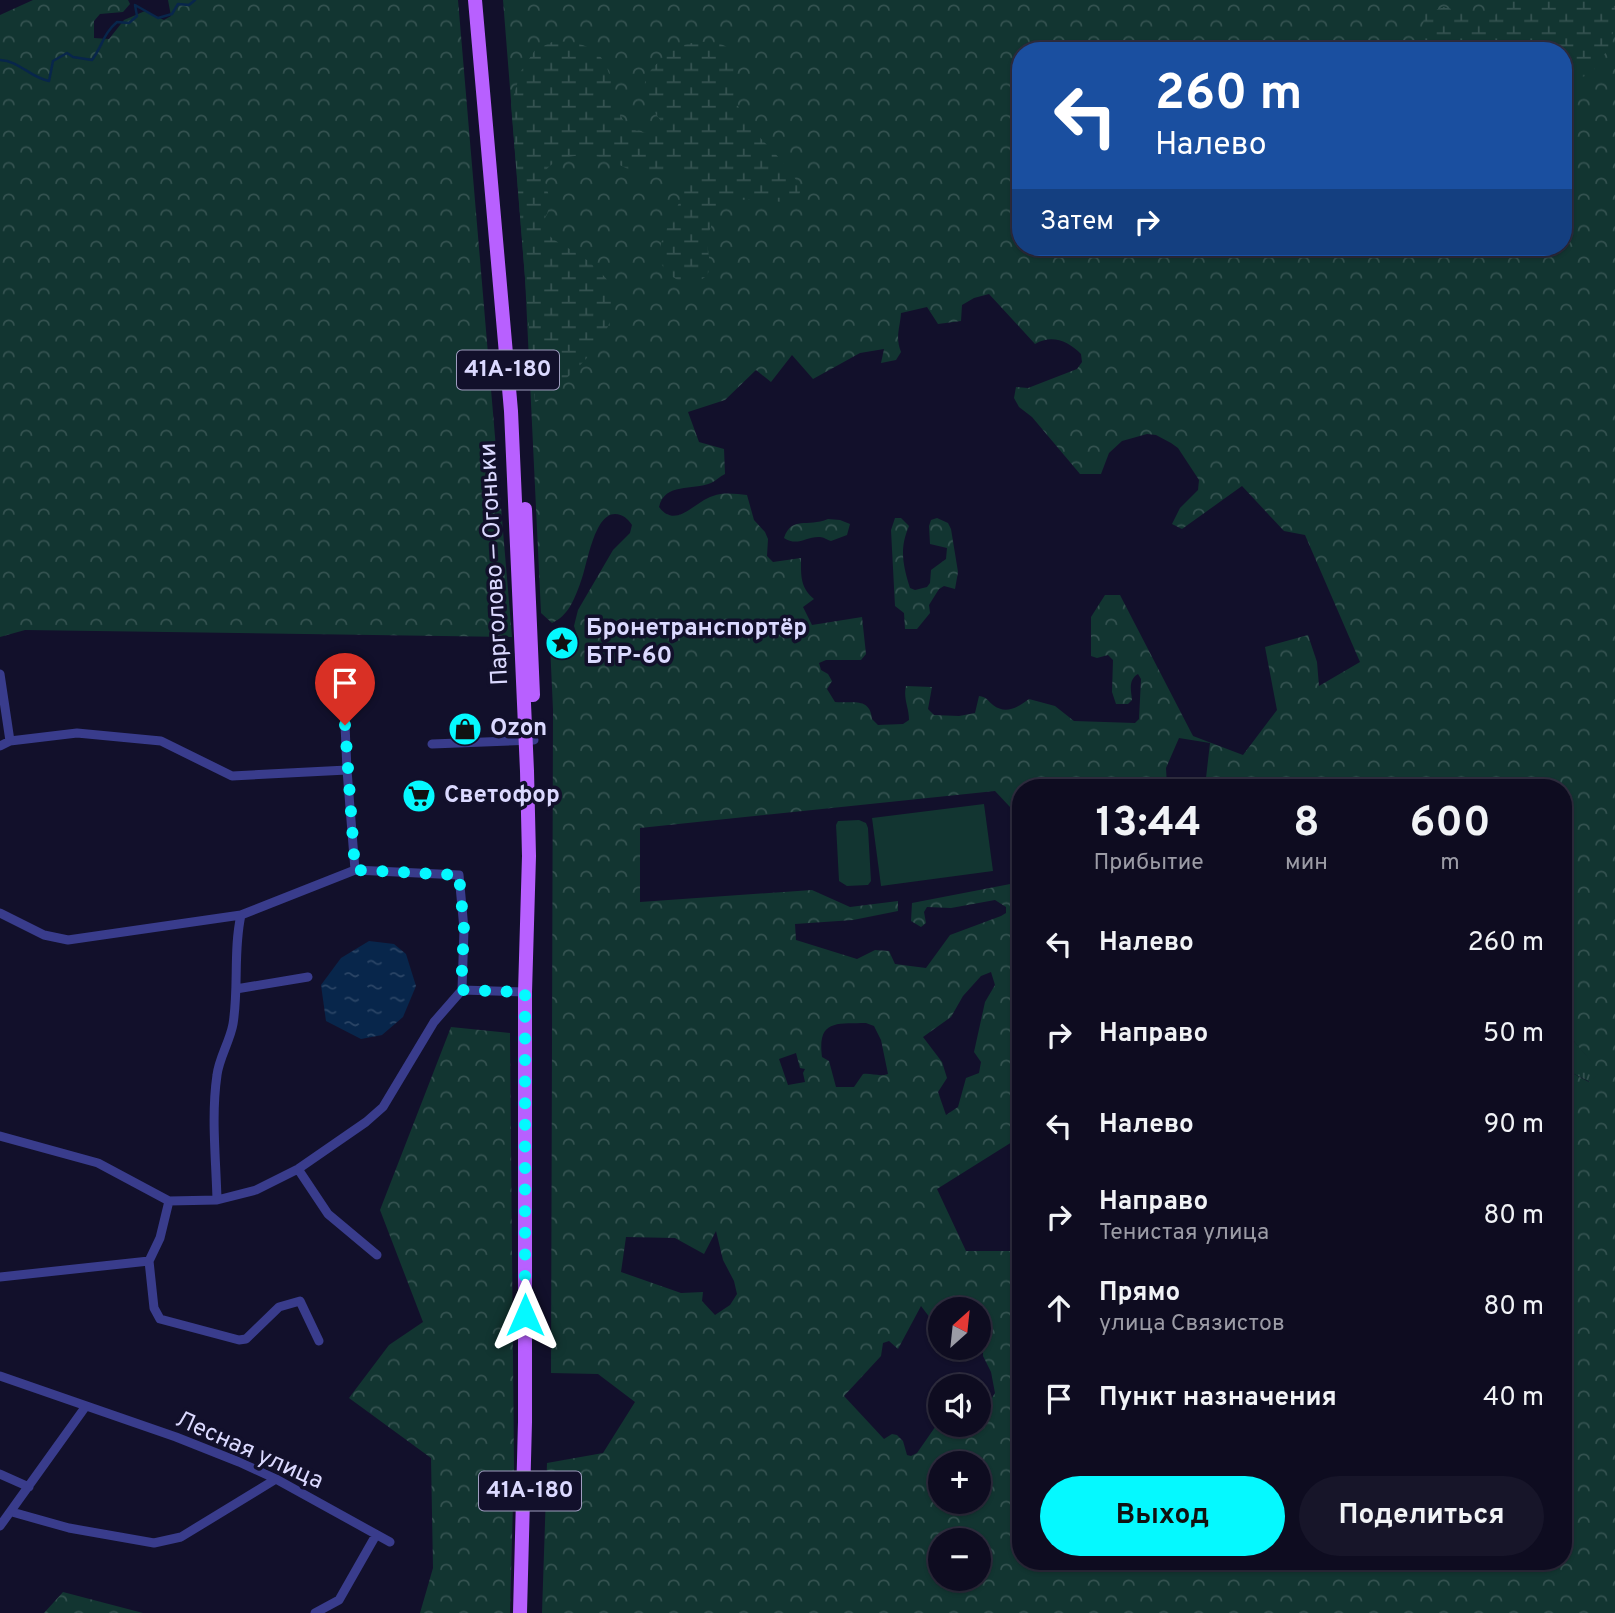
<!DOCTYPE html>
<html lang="ru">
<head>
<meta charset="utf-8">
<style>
  :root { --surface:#0e0c20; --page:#171529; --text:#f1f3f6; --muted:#9b9ba5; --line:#2e2c3e; --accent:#05f9ff }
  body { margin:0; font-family:Overpass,sans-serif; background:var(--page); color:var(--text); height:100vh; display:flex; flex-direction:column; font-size:26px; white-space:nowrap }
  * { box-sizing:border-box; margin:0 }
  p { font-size:23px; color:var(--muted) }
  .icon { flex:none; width:38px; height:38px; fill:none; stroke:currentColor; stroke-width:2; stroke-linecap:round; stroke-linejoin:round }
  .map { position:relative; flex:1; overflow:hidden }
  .details { position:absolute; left:1012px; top:779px; width:560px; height:791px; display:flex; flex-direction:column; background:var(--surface); border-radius:28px; box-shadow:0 2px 5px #0004,0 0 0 2px var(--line) }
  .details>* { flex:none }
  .guide { position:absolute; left:1012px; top:42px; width:560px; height:214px; border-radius:28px; box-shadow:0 2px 5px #0004,0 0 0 2px var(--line); background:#1a4fa0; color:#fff; overflow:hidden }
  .needle { width:46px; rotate:27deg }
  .tools { position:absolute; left:928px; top:1297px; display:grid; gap:14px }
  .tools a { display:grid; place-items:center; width:63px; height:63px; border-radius:50%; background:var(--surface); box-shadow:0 2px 5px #0004,0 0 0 2px var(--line); font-size:35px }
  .pin { position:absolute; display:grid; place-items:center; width:60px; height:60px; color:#fff; margin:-72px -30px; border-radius:50% 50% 50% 0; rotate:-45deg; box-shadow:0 0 7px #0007 }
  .pin .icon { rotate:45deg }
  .me { position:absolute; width:77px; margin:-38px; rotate:0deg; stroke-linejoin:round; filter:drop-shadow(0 0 5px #0008) }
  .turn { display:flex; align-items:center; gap:24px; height:147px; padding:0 28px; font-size:32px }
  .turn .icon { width:91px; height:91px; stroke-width:2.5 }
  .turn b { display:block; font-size:49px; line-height:60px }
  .then { display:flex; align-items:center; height:66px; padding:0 28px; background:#0003; gap:14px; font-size:26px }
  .eta { display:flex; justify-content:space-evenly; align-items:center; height:119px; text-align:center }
  .eta b { font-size:42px; font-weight:700; line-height:49px }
  .button { display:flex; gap:14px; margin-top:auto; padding:14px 28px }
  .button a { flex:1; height:80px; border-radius:42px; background:var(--accent); color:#111; font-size:28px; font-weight:700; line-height:80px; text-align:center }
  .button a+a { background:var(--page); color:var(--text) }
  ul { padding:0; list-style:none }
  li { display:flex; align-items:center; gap:21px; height:91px; padding:0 28px }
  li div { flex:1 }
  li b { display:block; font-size:26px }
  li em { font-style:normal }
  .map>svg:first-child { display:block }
</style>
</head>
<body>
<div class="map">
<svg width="1615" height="1613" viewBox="0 0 1615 1613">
  <defs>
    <pattern id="grass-tufts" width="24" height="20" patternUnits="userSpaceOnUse" patternTransform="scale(1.75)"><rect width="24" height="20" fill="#123531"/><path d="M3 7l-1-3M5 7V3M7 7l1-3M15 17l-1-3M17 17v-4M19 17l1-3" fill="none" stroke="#345250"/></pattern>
    <pattern id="forest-crowns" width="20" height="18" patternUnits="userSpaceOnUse" patternTransform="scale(1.75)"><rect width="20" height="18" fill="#123531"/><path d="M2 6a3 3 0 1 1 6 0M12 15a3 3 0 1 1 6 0" fill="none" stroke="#345250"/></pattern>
    <pattern id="wetland-marsh" width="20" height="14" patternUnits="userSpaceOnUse" patternTransform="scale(1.75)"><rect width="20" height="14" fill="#123531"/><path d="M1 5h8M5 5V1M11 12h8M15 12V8" fill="none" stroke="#345250"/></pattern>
    <pattern id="water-ripples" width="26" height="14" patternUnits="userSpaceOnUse" patternTransform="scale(1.75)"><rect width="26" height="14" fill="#08264b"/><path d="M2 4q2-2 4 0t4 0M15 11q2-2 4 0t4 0" fill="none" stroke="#2b4566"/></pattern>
  </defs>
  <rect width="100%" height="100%" fill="#12102b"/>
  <path fill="url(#grass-tufts)" d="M1563,1035L1572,1039L1601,1072L1590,1082L1563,1068Z"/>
  <path fill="url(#forest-crowns)" fill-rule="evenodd" d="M33,0H128L130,4L123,12L100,14L94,21V38L109,39L124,20L145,11L164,20L171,16L168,0H458L512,637L25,630L0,637V15Z
    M503,0H1615V1613H542L547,1463L603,1453L635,1402L598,1374L551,1373L553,710L550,644L579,641L574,626L578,610L613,550L630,533L632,525C628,519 623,514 615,514C593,514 587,569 580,584C574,600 568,616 552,623L541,613L525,277ZM1020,51H1563V247H1020ZM989,294L1035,344C1052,334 1068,341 1081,354L1082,362L1077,369L1028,388L1016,387L1014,398L1019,407L1032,417L1080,474H1101L1109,453L1122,441L1147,434L1156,435L1171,443L1178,448L1199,480L1198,490L1180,508L1172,524L1182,529L1242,486L1284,531L1305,535L1360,662L1319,686L1317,662L1308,635L1265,647L1277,710L1243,755L1193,736L1120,595H1105L1091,617V656L1097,658L1108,655L1113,660L1112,692L1116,704H1128L1132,700C1131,690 1128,680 1138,674L1141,679L1139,719L1135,723L1074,721L1055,706L1029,699C1018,707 1006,715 993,705C987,700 987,697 979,696L975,713L959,716L934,715L928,709L932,687L906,686C903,699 909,707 909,720L903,724L878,725L872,719C870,696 851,704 835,702L827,689L832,681L828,674L821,670L819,663L826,660H861L866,654L862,617L812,625L803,607L814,599C800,587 801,576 801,558L773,562L767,556L768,539L765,532L754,520L747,495C736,494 724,492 713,496C695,501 676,530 659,507C665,482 692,491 711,483C716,481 720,476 725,474L724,449L699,442L688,412L725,400L756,370L771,382L792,355L813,379L860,353L884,349L881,363L896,360L901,352C895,337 900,328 901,313L927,307L938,324L961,321L962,305L974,298ZM1179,738L1210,743L1206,778L1203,787L1563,788V1035L1572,1039L1600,1072L1589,1082L1563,1068V1561H1020V1251H966L937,1189L1020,1137V882L912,903L911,921L921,927L926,923L924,912L927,907L951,908L995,900L1006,907V913L1001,916L950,935L926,968L895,964L889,951L875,950L857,959L796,940L795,924L853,920L898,911V901L850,907L812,890L640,902V828L995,791L1010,807L1020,805V788L1167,787L1166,768ZM991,972L995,985L985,1002L974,1052L981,1062L979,1073L966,1078L958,1107L946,1115L938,1092L947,1078L942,1062L923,1037L951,1017L963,996L981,976ZM866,1023L874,1026L881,1040L888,1074C879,1077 872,1073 863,1074L854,1087H836L829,1061L822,1057C817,1019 837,1024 866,1023ZM796,1053L800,1068L805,1069L803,1073L805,1082L788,1085L779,1059ZM716,1231L723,1260L734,1281L737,1294L730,1305L715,1315L702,1301L703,1292L681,1293L621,1272L626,1237L675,1238L704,1254ZM944,1300L951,1303L952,1309H978V1337L983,1339V1356L991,1372L995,1393L990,1401L978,1403V1424H940V1420L917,1453L911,1456L907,1455L903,1441L897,1435L892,1434L884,1439L844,1396L881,1356L883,1343L889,1341L898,1349L921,1306L940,1331V1309H944ZM940,1463H978V1502H940ZM940,1540H978V1578H940Z
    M895,518H901L909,526C899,549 903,565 910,588L915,590L927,587L930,583L931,570L946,559L947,548L930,544L929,526L931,520L937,518L948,523L951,529L958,572L955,589L944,586L939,589L929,605L930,613L917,629H905L904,613L895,606L891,530Z
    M828,519L840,520L850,524L847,535L831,541C827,540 824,537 820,537C806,536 798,547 784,538C792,515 807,528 828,519Z
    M451,1027L510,1033L514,1467L510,1613H420L433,1568L431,1458L349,1398L389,1345L423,1322L380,1210Z
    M63,1592L143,1613H44Z"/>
  <path fill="url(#wetland-marsh)" d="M1502,0H1604L1615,8C1615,40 1609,50 1590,75L1563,81V51H1422L1424,14L1444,7L1485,18L1495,15Z
    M552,42C561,42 571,41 579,44C627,57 600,111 635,130C643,134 653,133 661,132L664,125C639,92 635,78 671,52C681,44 693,42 706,42C746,42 732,74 736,97C738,111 744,119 753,130C763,142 802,178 800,192C795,216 735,185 719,211C714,218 710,228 708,236C704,250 720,277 696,281C688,282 683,283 676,279C633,253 689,212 684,175L677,170C664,170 647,173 633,170C624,169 616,162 608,159C588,153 554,153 543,175C550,201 554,202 541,226C551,243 573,248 588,261C595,268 610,279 612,289C624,335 566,381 535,403L511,104L521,71L535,50Z"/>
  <path fill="#123531" d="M984,804L993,871L881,886L872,818Z
    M859,820L866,823L868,828L871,881L868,885L847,886L839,881L836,825L838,821Z"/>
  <path fill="url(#water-ripples)" d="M369,941L394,944L406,954L416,986L403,1017L382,1035L361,1039L326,1021L321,985L341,958Z"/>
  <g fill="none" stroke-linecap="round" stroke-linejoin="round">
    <path stroke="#08264b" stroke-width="2.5" d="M0,60C20,61 29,77 49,81L53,61L67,53L73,57L92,60C103,45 103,34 117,22L129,23L137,16L135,5L158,18L172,14L178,4L189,5L195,0"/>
    <path stroke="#393c8c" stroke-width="9" d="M0,674L10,741
      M432,744L534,740
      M0,746L10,741L77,733L161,741L232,776L347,770L344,702
      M0,913L44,935L68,940L241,915L355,870L347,770
      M236,989L308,977
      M462,990L525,992
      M0,1136L98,1163L169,1201L217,1200L256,1190L298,1169L366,1122L383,1107L434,1022L462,990L464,929L459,875L355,870
      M298,1169L328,1214L377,1255
      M217,1200C216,1159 211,1116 217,1075C219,1058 230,1041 233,1024C239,987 233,951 241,915
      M169,1201L160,1238L149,1261L154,1308L160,1319L239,1340L246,1339L279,1307L300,1301L319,1341
      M0,1277L149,1261
      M0,1376L176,1437L239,1462L276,1479L390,1542
      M0,1474L29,1487
      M12,1512L69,1528L154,1543L181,1537L276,1479
      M0,1526L86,1406
      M315,1613L339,1600L376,1535"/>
    <path stroke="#b860ff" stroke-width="14" d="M475,0L511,411L527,771L529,856L525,992V1422L520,1613
      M525,509L533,695"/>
  </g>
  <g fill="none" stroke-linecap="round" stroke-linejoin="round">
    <path stroke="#05f9ff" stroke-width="12" stroke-dasharray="0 21.6" d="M345,725L355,870L459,875L464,929L461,990L525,992V1315"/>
  </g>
  <defs>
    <symbol id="sight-disc" viewBox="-11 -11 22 22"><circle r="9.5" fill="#05f9ff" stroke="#12102b"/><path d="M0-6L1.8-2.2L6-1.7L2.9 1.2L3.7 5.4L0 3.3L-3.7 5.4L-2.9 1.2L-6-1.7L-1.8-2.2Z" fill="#111"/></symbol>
    <symbol id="shop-disc" viewBox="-11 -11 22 22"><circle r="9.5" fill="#05f9ff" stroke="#12102b"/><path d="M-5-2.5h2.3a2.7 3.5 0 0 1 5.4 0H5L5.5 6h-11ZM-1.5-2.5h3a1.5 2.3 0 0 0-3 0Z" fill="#111"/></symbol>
    <symbol id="supermarket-disc" viewBox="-11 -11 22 22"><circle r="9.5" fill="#05f9ff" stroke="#12102b"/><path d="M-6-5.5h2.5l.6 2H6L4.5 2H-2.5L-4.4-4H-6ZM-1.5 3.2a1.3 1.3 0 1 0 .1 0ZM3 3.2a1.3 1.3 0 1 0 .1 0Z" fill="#111"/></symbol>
  </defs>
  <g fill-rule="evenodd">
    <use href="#sight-disc" x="543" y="624" width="38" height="38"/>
    <use href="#shop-disc" x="446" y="710" width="38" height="38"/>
    <use href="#supermarket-disc" x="400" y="777" width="38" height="38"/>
  </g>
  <g text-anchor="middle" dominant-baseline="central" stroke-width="7" stroke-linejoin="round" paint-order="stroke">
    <g fill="#12102b" stroke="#9f9dbf" stroke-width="2">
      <rect x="457" y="350.5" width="102" height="39" rx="5"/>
      <rect x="479" y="1471.5" width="102" height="39" rx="5"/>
    </g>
    <g font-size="23" font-weight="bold" fill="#dbd9ff">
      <text x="508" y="370">41А-180</text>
      <text x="530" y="1491">41А-180</text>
    </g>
    <g font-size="24" fill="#dbd9ff" stroke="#12102b">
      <text transform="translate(495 564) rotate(-93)">Парголово — Огоньки</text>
      <text transform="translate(249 1451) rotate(24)">Лесная улица</text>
    </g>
    <g font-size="24" font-weight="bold" fill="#dbd9ff" stroke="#12102b" text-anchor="start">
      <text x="586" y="629">Бронетранспортёр<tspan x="586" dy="28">БТР-60</tspan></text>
      <text x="490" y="729">Ozon</text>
      <text x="444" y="796">Светофор</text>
    </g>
  </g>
</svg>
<div class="tools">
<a><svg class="needle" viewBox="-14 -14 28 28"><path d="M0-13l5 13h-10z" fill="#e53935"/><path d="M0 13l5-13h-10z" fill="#9b9ba5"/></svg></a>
<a><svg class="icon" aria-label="sound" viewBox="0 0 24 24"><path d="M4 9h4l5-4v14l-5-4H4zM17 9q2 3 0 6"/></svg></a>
<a>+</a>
<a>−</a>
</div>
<div class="pin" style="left:345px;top:725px;background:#d93025"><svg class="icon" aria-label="arrive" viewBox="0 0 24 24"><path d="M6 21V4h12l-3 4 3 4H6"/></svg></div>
<svg class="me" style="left:525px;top:1315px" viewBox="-20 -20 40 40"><path d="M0-17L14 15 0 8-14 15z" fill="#05f9ff" stroke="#fff" stroke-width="4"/></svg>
<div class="guide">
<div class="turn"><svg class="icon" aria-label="left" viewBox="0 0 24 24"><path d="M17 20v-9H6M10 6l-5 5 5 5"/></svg><div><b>260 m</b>Налево</div></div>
<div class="then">Затем<svg class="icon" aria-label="right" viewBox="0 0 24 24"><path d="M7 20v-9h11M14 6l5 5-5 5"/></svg></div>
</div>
<section class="details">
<div class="eta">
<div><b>13:44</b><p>Прибытие</p></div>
<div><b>8</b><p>мин</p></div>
<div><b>600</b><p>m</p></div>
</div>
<ul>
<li><svg class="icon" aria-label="left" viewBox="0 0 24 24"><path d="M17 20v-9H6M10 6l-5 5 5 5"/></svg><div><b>Налево</b></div><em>260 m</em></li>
<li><svg class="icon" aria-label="right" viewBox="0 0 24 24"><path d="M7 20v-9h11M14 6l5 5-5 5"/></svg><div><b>Направо</b></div><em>50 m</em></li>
<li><svg class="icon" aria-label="left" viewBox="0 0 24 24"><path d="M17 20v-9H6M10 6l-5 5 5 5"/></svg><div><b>Налево</b></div><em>90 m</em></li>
<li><svg class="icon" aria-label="right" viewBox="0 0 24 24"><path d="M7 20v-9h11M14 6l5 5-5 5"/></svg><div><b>Направо</b><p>Тенистая улица</p></div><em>80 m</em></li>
<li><svg class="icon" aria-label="ahead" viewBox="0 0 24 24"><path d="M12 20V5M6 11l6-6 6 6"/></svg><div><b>Прямо</b><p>улица Связистов</p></div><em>80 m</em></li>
<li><svg class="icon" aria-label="arrive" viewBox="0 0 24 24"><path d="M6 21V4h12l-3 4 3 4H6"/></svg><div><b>Пункт назначения</b></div><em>40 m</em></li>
</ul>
<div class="button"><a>Выход</a><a>Поделиться</a></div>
</section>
</div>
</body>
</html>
